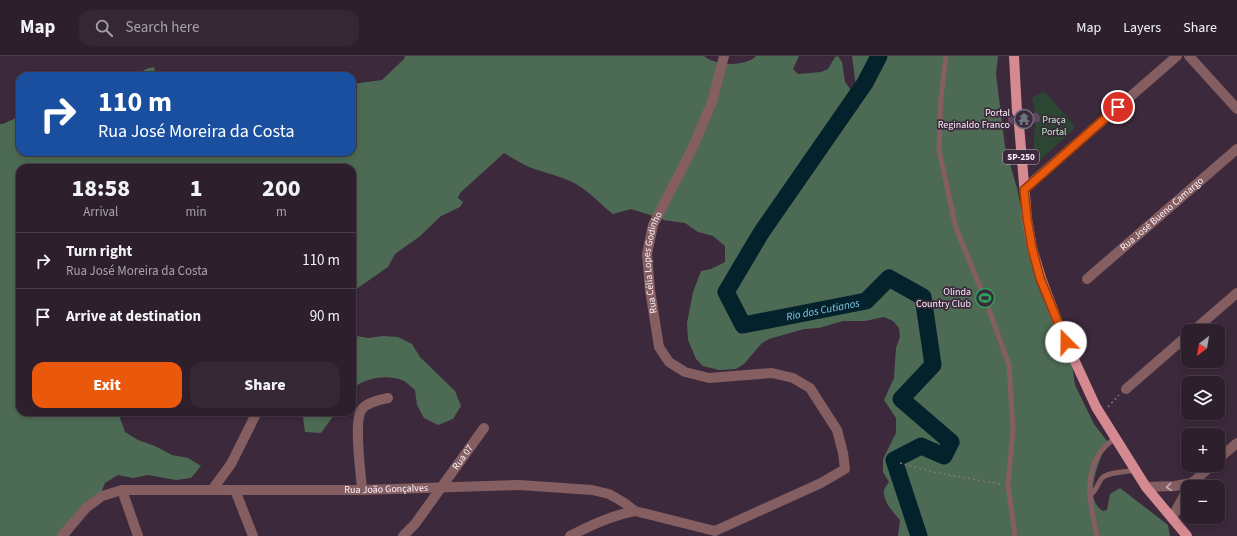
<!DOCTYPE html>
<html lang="en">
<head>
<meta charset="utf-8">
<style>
  :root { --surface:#2d1f2c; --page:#352734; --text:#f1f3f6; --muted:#a7a2a9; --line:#483d48; --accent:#ea580c }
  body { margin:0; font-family:"Source Sans 3",sans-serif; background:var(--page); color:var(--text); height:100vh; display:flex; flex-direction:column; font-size:15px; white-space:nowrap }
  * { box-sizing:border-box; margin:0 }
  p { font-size:13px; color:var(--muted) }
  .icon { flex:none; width:22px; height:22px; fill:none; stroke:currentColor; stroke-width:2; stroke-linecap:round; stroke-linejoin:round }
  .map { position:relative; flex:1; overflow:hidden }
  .details { position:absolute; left:16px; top:108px; width:340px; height:252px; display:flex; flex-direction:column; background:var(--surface); border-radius:12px; box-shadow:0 2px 6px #0003,0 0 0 1px var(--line) }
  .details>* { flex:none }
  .top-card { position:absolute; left:16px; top:16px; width:340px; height:84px; border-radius:12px; box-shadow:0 2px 6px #0003,0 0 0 1px var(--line); background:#1a4fa0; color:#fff; overflow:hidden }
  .needle { width:26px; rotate:211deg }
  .buttons { position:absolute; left:1181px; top:268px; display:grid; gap:8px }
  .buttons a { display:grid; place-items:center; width:44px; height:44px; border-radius:8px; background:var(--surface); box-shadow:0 2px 6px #0003,0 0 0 1px var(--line); font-size:20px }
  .pin { position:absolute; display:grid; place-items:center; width:34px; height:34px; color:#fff; margin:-17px; border:2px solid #fff; border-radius:50%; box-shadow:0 1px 4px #0007 }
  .me { position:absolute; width:44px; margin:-22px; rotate:338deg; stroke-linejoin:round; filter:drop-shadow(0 0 3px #0008) }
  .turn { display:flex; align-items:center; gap:14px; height:84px; padding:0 16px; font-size:18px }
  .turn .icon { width:52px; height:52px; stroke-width:2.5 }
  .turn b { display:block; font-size:28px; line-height:34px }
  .eta { display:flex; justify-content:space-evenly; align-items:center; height:68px; text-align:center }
  .eta b { font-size:24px; font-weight:800; line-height:28px }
  .button { display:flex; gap:8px; margin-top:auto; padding:8px 16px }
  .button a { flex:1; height:46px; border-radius:12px; background:var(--accent); color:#fff; font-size:16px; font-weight:800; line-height:46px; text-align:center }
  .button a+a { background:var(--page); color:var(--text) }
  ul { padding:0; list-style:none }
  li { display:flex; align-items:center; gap:12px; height:56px; padding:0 16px; border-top:1px solid var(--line) }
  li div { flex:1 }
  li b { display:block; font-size:15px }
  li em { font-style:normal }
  header { display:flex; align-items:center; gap:24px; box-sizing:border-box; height:56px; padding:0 20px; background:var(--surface); border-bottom:1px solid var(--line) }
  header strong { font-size:19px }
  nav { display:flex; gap:22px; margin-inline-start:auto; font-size:14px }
  .search { width:280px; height:36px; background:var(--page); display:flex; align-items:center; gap:10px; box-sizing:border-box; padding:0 14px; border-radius:12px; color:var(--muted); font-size:15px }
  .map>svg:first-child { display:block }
</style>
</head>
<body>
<header>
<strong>Map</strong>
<div class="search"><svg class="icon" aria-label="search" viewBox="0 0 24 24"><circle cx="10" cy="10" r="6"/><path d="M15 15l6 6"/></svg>Search here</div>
<nav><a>Map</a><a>Layers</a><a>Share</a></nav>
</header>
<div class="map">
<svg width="1237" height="480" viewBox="0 0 1237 480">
  <rect width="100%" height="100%" fill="#3c293b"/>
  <path fill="#2c4633" d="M1042,36L1046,37L1074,69V73L1038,106H1036L1033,103L1035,67L1039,66L1040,60L1035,56L1032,42Z"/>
  <path fill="#4d6b54" d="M405,0H704C715,10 746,11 756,0H799L793,13L798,18L821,16L828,13L835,1L838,0L842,6L845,26L851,34L856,31L852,0H998L996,18L1005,91L1017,132L1034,213L1069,288L1075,329L1094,368L1107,385C1101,403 1081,442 1103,455L1107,454L1110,438L1120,432L1168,469L1170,480H898L900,464C894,457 883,446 884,435C884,432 887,429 889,426L883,416V403L896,377V362L884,344L894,322L896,292L900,281L899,272L893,265L884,261L865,265H843L819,272L804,273L769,283L762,287L744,308L736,313L719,314L703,310L696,303L688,284L687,267L693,236L701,215L711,213L725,206V190L713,180L698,176L685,167L663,164V163L631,153L613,158C600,148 590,136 576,128C561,120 545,117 529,111C521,107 512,102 504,97L460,137L458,142L463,146L460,151L441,160L419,181L395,198L388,211L352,236V112H20V356H121L120,362L125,376L138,384L155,390L172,399L188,402L201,410L191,422L176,424L148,419L133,422L118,419L105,427L100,440L69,480H0V68H3L20,60V96H352V28L382,24L404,3Z
    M154,11L156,20H135L146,13Z
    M352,279L368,282L383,280L398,281L412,288L420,301L455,335L461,350L453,363L438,369L424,362L417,349L415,334C411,331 407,326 402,324C387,318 364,322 352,333Z
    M305,356H336L321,377L305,376L303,361Z"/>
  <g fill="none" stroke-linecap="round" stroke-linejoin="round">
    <path stroke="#03222c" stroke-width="17" id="s1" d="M879,0L865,27L761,177L726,236L743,269L866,245L889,222L923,241L933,309L901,343L951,386L944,400L921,390L894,404L919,480"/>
  </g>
  <path fill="#614860" d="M1036,56L1040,60V64L1039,66L1032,67L1026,61Z
    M1011,59L1014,62H1022L1016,63L1013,68L1010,69L1008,65V62Z"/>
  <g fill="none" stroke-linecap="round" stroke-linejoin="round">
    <path stroke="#837383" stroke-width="1.5" stroke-dasharray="2 3" stroke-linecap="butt" d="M1108,351L1119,339
      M900,407L933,416L1000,428"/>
    <path stroke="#845e61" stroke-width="5" d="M946,0L941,41L939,94L956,172L987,248L1009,309L1013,374L1008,429L1015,480
      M1089,440C1097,435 1097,428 1102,422C1108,416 1127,416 1136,414
      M1097,480C1089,446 1080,404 1116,382"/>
    <g stroke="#845e61" stroke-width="10">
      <path d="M1189,0L1237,53"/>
      <path d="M1024,133L1177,0"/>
      <path id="s2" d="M1087,223L1237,93"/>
      <path d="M1193,275L1237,237"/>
      <path d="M1126,333L1188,279"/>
      <path d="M1218,403L1237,387"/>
      <path d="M1146,431L1175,430L1192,427"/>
      <path d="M1189,431L1192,427L1212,409"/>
      <path d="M122,434L138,480"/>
      <path d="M212,434L231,408L257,356"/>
      <path d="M235,434L253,480"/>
      <path d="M362,434C361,417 353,364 362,353C368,346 379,344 388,342"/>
      <path d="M1172,462L1188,432"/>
      <path id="s3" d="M715,475L821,427L845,413L843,397L837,374L810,332L793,322L772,317L709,322L685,316L669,306L659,291L650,234L647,198L653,169L693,91L712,46L724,0"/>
      <path id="s4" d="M62,480L86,452L102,440L122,434H362L519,429L592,434L609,438L623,446L635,455L715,475"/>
      <path id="s5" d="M403,480L415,468L484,372"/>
      <path d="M570,480C591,469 612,459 635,455"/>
    </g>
    <path stroke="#d58991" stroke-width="10" d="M1014,0L1017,56
      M1019,69L1027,163L1032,192L1041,222L1061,275L1096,351L1146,431L1187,480"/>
  </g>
  <defs><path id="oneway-chevron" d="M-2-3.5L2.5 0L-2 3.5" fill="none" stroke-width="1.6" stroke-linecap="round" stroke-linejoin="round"/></defs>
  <use stroke="#c6aeb6" href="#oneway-chevron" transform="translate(1169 431) rotate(175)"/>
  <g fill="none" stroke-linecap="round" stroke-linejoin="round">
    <defs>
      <path id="route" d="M1066,286L1040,222L1032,192L1027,162L1024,134L1118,51"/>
    </defs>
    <use href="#route" stroke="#983908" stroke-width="10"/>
    <use href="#route" stroke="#ea580c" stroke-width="7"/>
  </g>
  <defs>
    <symbol id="temple-ring" viewBox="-11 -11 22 22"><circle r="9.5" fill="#3c293b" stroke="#6b7280" stroke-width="1.5"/><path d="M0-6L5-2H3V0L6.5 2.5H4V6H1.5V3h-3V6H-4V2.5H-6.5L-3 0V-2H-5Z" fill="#6b7280"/></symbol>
    <symbol id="stadium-ring" viewBox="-11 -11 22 22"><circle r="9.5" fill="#3c293b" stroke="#2e9e5b" stroke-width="1.5"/><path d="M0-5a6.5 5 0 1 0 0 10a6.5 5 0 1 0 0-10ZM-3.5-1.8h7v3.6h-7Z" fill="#2e9e5b"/></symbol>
  </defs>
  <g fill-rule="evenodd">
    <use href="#temple-ring" x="1013" y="52" width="22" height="22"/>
    <use href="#stadium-ring" x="974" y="231" width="22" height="22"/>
  </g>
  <g text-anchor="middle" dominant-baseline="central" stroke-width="3.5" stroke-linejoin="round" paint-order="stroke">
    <rect fill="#3c293b" stroke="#c2b4c2" stroke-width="1" x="1003" y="94" width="36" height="14" rx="3"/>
    <g font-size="9" font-weight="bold" fill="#fcf0fc">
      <text x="1021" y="101">SP-250</text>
    </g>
    <g font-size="10" fill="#fcf0fc" stroke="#3c293b" text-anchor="end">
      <text x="1010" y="57">Portal<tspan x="1010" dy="12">Reginaldo Franco</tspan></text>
      <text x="971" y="236">Olinda<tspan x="971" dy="12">Country Club</tspan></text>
    </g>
    <g font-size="10" fill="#b9f0c5" stroke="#3c293b">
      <text x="1054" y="64">Praça<tspan x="1054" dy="12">Portal</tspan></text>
    </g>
    <g font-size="10" fill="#fcf0fc" stroke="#3c293b">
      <text stroke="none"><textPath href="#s2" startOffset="99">Rua José Bueno Camargo</textPath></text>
      <text stroke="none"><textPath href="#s3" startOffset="486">Rua Célia Lopes Godinho</textPath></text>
      <text stroke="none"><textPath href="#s5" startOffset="99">Rua 07</textPath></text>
      <text stroke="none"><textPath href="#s4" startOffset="342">Rua João Gonçalves</textPath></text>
    </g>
    <g font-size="11" font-style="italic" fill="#86cce8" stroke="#3c293b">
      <text stroke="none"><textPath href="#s1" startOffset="400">Rio dos Cutianos</textPath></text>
    </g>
  </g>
</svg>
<div class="buttons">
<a><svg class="needle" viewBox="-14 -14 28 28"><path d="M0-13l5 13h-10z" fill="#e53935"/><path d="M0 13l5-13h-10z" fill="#a7a2a9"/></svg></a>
<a><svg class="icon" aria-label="layers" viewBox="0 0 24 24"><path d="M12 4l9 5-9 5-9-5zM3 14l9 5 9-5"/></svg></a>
<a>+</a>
<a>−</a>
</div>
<div class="pin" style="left:1118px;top:51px;background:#d93025"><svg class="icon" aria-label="arrive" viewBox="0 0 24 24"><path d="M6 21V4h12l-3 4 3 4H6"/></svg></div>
<svg class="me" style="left:1066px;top:286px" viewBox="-20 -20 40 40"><circle r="19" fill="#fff"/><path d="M0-13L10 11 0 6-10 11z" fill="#ea580c"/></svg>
<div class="top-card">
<div class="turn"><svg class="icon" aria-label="right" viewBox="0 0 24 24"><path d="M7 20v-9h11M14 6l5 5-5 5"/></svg><div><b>110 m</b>Rua José Moreira da Costa</div></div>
</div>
<section class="details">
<div class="eta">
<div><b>18:58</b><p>Arrival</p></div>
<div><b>1</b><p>min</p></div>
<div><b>200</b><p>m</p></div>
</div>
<ul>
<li><svg class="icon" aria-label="right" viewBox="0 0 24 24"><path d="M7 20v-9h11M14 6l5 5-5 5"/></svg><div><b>Turn right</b><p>Rua José Moreira da Costa</p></div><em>110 m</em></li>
<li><svg class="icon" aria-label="arrive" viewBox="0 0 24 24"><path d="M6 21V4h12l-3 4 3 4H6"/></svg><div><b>Arrive at destination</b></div><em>90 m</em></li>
</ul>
<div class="button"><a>Exit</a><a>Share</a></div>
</section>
</div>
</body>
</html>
